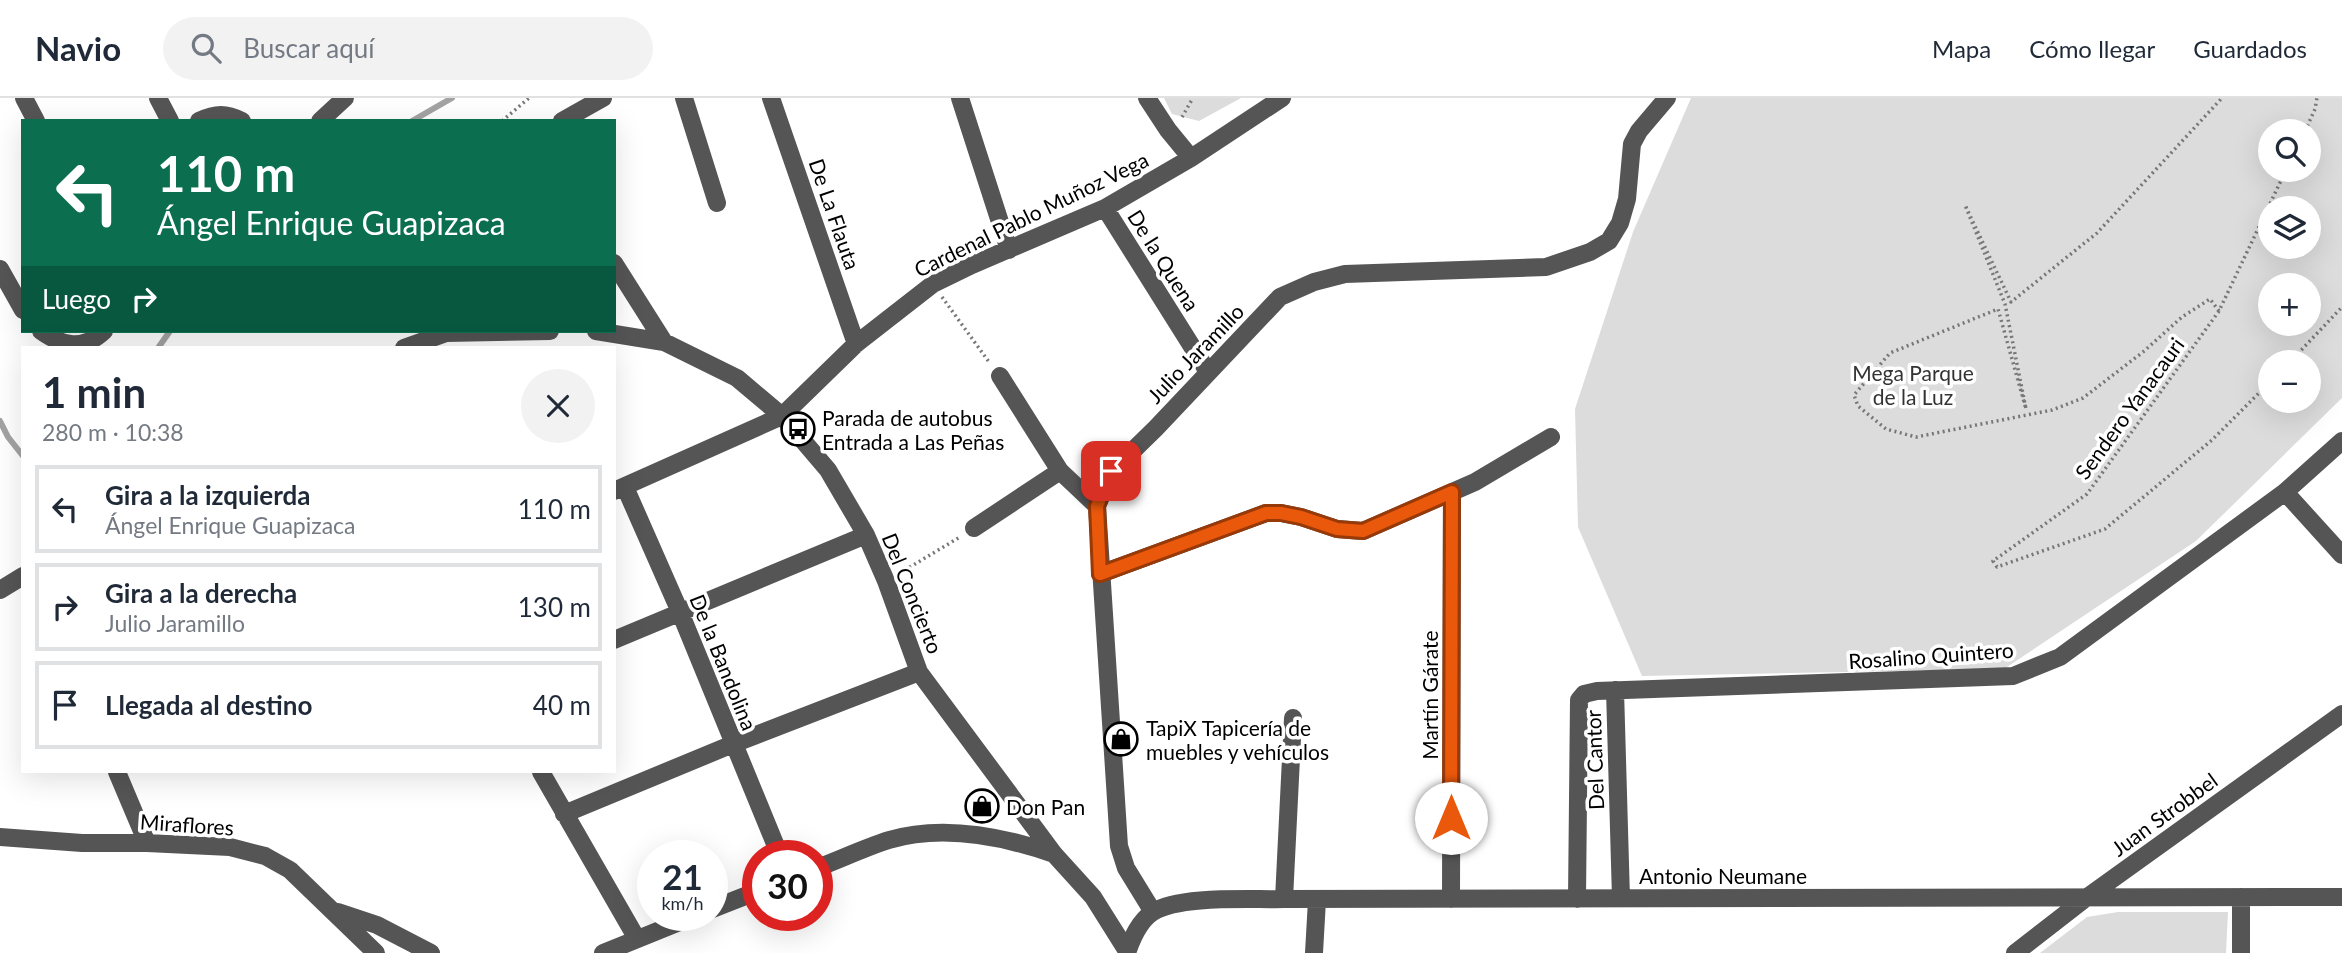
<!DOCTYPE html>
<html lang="es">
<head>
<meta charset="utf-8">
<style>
  :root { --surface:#fff; --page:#f2f2f3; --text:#1f2937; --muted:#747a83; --line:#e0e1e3 }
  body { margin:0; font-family:Lato,sans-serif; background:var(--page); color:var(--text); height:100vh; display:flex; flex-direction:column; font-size:26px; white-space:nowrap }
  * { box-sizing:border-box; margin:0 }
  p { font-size:23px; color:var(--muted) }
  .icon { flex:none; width:38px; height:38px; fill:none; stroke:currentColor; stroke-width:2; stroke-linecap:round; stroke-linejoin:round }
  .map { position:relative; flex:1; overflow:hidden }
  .panel { position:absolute; left:21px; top:248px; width:595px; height:427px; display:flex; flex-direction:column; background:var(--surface); border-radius:0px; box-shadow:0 7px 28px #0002 }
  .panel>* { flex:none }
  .banner { position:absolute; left:21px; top:21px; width:595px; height:214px; border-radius:0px; box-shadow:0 7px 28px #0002; background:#0b6e4f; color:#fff; overflow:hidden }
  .fabs { position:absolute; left:2258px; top:21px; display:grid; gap:14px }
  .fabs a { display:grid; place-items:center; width:63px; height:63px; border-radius:50%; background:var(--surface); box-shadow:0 7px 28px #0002; font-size:35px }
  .speed { position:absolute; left:637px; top:742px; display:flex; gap:14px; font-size:35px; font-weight:700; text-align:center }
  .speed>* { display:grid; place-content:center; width:91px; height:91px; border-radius:50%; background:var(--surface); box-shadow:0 7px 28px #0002; line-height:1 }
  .speed small { font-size:18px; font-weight:400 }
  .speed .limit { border:10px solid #d22; background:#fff; color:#111 }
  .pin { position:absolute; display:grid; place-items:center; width:60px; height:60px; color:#fff; margin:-30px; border-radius:14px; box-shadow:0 4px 10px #0006 }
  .me { position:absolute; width:77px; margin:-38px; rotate:0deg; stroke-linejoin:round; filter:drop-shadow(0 0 5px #0008) }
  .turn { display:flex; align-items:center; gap:24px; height:147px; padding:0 21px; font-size:32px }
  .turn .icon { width:91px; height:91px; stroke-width:2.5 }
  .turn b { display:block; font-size:49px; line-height:60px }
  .then { display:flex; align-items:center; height:66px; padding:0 21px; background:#0003; gap:14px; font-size:26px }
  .round { display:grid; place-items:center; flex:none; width:74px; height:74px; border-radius:37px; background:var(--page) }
  .head { display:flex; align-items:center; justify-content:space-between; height:119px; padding:0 21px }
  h1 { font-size:42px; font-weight:700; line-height:52px }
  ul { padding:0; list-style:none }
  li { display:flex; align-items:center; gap:21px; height:88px; margin:0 14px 10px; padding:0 7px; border:4px solid var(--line); border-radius:0px }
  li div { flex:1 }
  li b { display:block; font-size:26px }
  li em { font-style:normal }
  header { display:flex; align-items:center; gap:42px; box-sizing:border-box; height:98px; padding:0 35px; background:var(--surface); border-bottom:2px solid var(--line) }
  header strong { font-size:33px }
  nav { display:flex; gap:38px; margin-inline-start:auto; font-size:24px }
  .search { width:490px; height:63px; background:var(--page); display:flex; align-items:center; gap:18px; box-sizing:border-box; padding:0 24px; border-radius:38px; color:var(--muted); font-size:26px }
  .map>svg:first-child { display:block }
</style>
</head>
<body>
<header>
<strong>Navio</strong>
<div class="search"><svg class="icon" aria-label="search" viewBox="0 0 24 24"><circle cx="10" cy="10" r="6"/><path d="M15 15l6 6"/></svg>Buscar aquí</div>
<nav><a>Mapa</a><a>Cómo llegar</a><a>Guardados</a></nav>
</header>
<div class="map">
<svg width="2342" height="855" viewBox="0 0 2342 855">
  <rect width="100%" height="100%" fill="#fff"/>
  <path fill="#dcdcdc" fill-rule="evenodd" d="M1164,0H1241L1199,23L1172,16Z
    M1691,0H2342V300L2196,443L2004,571L1642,578L1578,429L1575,311L1633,134ZM2270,33H2308V72H2270ZM2270,110H2308V149H2270ZM2270,187H2308V226H2270ZM2270,264H2308V303H2270Z
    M2118,814H2228L2226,855H2040L2087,819Z"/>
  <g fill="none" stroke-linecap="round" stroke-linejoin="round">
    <path stroke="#a3a3a3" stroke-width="6" d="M412,23L452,0
      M158,250L170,233
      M0,323L8,339L23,358"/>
    <path stroke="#777" stroke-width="3.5" stroke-dasharray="2 3.5" stroke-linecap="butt" d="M1182,19L1193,0
      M502,23L529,0
      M2305,33L2315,11L2317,0
      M942,199L989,264
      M2219,213L2210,201L2182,219L2143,254L2083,300L2052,312L1916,339L1886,331L1858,308L1854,297L1890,255L1998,211L2026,311L2005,206L1965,107L2011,204L2097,135L2222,0
      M2290,264L2342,209
      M2270,284L2212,342L2105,431L1997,469L1993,463L2087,396L2219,213L2286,72
      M900,475L960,439"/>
    <path stroke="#555" stroke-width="18" d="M24,0L36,23
      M158,0L170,23
      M684,0L717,105
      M771,0L856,246
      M960,0L1009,152
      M1147,0L1168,32L1191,60
      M199,23C216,15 226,15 242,23
      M320,23L345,0
      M562,23L603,0
      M1105,110L1208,274
      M614,165L664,244
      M0,171L23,212
      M41,233C62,248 83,253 104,233
      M596,233L664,244L737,280L782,318L828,372L866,437L886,483L919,574L1054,756L1093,799L1127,853
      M404,250L446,235L550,233
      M1000,278L1060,373L1097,408
      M625,389L680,514L780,758
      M614,393L782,318L856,246L933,186L972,167L1105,110L1191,60L1282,0
      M2285,394L2342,457
      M974,430L1060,373
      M1100,476L1266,415H1281L1301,419L1337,431L1363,433L1475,384L1551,339
      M0,492L23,478
      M614,542L866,437
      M1615,592L1621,800
      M117,674L147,745
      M541,674L637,841
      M564,716L733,646L919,574
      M0,739L82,745H147L230,749L265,758L290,772L376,855
      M817,770C841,761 864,750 889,742C943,726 1002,738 1054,756
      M2241,799V855
      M1284,801L1293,620
      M1451,801L1452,394
      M1577,801L1579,602L1584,596L1597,593L2013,578L2060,559L2285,394L2342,343
      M712,811L758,793
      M338,814L377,827L431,855
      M1153,814L1126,770L1119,748L1097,408L1111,374L1156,330L1280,199L1314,184L1345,176L1546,169L1590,154L1609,143L1620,125L1627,101L1632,46L1639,33L1667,0
      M603,855L697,817
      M1127,855C1132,840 1139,823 1153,814C1179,797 1252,802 1284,801L2342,799
      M1314,855L1317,802
      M2015,855L2086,800L2342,616"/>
  </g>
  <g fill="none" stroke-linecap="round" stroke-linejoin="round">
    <defs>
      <path id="route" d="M1111,373L1097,408L1100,476L1266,415H1281L1301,419L1337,431L1363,433L1452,394L1451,720"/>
    </defs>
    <use href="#route" stroke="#983908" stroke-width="18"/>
    <use href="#route" stroke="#ea580c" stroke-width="12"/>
  </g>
  <defs>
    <symbol id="bus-ring" viewBox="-11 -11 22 22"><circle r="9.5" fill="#fff" stroke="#000" stroke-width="1.5"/><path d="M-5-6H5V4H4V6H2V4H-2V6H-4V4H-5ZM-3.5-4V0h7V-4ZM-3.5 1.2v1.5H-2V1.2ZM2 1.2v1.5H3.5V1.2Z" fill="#000"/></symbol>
    <symbol id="shop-ring" viewBox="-11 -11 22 22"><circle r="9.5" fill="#fff" stroke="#000" stroke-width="1.5"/><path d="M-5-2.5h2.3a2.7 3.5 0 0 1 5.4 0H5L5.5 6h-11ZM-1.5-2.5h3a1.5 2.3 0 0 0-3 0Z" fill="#000"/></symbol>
  </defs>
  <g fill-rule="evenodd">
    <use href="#bus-ring" x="779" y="312" width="38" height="38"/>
    <use href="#shop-ring" x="1102" y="622" width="38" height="38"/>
    <use href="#shop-ring" x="963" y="689" width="38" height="38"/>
  </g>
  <g text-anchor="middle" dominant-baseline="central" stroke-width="7" stroke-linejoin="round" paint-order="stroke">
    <g font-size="21" fill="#000" stroke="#fff">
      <text transform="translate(835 116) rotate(71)">De La Flauta</text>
      <text transform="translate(1031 116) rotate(-26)">Cardenal Pablo Muñoz Vega</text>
      <text transform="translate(1164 162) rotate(58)">De la Quena</text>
      <text transform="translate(1195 255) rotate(-46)">Julio Jaramillo</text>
      <text transform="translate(2129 310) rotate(-54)">Sendero Yanacauri</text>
      <text transform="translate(913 495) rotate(68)">Del Concierto</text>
      <text transform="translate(1931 557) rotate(-4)">Rosalino Quintero</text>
      <text transform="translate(724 564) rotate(68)">De la Bandolina</text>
      <text transform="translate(1429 597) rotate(-90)">Martín Gárate</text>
      <text transform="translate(1594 662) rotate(-92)">Del Cantor</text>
      <text transform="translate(2164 716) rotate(-36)">Juan Strobbel</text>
      <text transform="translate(187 726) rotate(4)">Miraflores</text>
      <text x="1723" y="777">Antonio Neumane</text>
    </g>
    <g font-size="21" fill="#333" stroke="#fff">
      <text x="1913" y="274">Mega Parque<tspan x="1913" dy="24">de la Luz</tspan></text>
    </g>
    <g font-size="21" fill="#000" stroke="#fff" text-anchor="start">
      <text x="822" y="319">Parada de autobus<tspan x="822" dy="24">Entrada a Las Peñas</tspan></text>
      <text x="1146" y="629">TapiX Tapicería de<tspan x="1146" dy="24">muebles y vehículos</tspan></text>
      <text x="1006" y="708">Don Pan</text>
    </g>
  </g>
</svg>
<div class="fabs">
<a><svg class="icon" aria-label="search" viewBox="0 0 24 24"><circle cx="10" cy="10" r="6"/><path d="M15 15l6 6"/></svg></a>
<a><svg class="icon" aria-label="layers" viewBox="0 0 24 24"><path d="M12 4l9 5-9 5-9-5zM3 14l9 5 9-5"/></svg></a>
<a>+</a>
<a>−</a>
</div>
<div class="speed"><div>21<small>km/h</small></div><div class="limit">30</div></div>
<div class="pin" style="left:1111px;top:373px;background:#d93025"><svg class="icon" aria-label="arrive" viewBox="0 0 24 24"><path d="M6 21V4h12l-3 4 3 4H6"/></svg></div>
<svg class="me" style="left:1451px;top:720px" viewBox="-20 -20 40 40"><circle r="19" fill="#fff"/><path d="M0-13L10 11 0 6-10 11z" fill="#ea580c"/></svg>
<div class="banner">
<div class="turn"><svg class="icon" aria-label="left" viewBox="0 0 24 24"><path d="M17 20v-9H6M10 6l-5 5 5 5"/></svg><div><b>110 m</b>Ángel Enrique Guapizaca</div></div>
<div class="then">Luego<svg class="icon" aria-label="right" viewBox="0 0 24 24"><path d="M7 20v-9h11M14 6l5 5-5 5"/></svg></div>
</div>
<section class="panel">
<div class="head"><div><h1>1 min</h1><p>280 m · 10:38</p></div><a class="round"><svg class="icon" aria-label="close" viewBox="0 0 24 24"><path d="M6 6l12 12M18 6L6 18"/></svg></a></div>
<ul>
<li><svg class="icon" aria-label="left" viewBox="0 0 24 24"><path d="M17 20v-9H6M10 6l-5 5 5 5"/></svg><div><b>Gira a la izquierda</b><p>Ángel Enrique Guapizaca</p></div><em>110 m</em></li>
<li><svg class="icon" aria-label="right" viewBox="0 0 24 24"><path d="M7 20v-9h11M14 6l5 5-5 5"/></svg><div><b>Gira a la derecha</b><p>Julio Jaramillo</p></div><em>130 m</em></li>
<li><svg class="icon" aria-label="arrive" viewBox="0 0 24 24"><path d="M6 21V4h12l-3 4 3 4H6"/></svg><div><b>Llegada al destino</b></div><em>40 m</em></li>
</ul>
</section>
</div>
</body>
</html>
